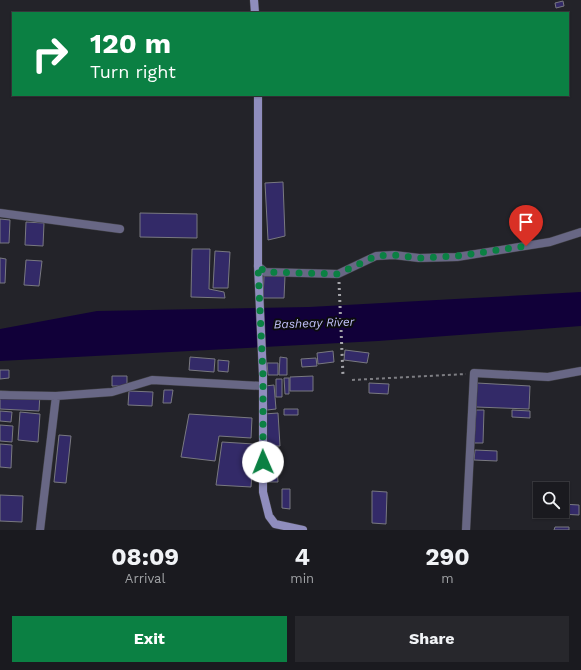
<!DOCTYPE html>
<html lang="en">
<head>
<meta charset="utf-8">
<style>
  :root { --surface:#1a1a1f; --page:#27272c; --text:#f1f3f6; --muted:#9fa1a4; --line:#38383d; --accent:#0b8043 }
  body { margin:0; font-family:"Work Sans",sans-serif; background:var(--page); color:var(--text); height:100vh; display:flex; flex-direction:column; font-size:15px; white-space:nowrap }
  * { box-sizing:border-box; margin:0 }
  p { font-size:13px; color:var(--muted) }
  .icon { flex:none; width:22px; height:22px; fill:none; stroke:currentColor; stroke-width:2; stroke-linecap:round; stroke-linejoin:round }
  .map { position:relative; height:530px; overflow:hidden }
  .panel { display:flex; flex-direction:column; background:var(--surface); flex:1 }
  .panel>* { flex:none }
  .guide { position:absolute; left:12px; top:12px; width:557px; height:84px; border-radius:0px; box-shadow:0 1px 3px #0004,0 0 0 1px var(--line); background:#0b8043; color:#fff; overflow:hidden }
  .tools { position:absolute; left:533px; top:482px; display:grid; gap:8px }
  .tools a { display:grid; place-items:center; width:36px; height:36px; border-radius:0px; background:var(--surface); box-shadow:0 1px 3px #0004,0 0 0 1px var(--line); font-size:20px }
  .pin { position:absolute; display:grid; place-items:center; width:34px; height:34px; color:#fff; margin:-41px -17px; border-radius:50% 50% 50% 0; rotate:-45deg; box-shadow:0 0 4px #0007 }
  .pin .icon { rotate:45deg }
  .me { position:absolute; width:44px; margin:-22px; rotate:359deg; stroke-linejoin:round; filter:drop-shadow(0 0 3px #0008) }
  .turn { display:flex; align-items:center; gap:14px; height:84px; padding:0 12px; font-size:18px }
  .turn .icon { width:52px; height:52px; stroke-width:2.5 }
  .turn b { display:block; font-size:28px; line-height:34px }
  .eta { display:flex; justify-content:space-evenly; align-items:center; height:68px; text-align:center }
  .eta b { font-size:24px; font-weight:700; line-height:28px }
  .primary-button { display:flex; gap:8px; margin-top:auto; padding:8px 12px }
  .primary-button a { flex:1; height:46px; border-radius:0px; background:var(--accent); color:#fff; font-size:16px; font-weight:700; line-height:46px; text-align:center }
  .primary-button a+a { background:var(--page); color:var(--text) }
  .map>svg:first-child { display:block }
</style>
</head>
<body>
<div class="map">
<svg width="581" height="530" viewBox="0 0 581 530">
  <rect width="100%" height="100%" fill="#232329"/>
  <path fill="#110039" d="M581,292V326L378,341L0,361V329L97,311L309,307Z"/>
  <path fill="#332a68" stroke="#797980" d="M563,1L564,6L556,8L555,3Z
    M283,182L285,236L268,240L265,183Z
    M140,213L197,214V238L140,237Z
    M0,219L10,220L9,243H0Z
    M26,222L44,223L43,246L25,245Z
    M192,249H210L209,289L224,292L225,298L191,297Z
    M215,251L230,252L228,288H213Z
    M0,258L6,259L5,283H0Z
    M26,260L42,261L39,286L24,285Z
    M264,276H285L284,298H263Z
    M345,350L369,353L367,363L344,360Z
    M333,351L334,362L318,364L317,353Z
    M190,357L215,359L214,372L189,370Z
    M280,357L287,358V375H279Z
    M316,358L317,366L302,367L301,359Z
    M218,360L229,361L228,372L218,371Z
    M267,363H278V375H268Z
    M0,370H9V378L0,379Z
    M112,376H127V386H112Z
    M313,376V391H290V377Z
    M284,378H289V394H285Z
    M276,379H282V397H276Z
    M369,383L389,384L388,394L369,393Z
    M477,383L530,386L529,409L476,407Z
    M274,385L276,409L267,410L265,386Z
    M164,390H173L171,403H163Z
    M0,391L40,393L39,411L0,409Z
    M129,391L153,392L152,406L128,405Z
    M284,409H298V415H284Z
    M476,410H484L483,443H474Z
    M512,410L530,411V418L512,417Z
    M0,411L12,412L11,422L0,421Z
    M20,412L40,414L38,442L18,440Z
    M278,413L280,446H265L264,414Z
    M189,414L252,418L251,438L219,436L215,461L181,457Z
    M0,425L13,426L12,442L0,441Z
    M59,435L71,436L66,483L54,482Z
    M222,442L254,444L251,487L216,485Z
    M0,444L12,445L11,468L0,467Z
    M475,450L497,451V461L474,460Z
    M277,468L278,482H266L265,469Z
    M282,489H290V509L282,508Z
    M372,491L387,492L386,524L372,523Z
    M0,495L23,496L22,522L0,521Z
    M562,504L579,505V515L560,514V511H562Z
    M555,527H569V530H554Z"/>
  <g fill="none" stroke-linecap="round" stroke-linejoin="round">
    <defs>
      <path id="street" d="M0,213L120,229
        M258,266L265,272L338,274L376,256L394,255L419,258L457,257L550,242L581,232
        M0,395L56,396L40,530
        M56,396L112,392L152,380L262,386
        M466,530L474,373L548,377L581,371"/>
      <path id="secondary" d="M254,0L255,13
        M258,95V266L263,376V492L269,516L275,524L303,530"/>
    </defs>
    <use href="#street" stroke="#404045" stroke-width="9"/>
    <use href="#secondary" stroke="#404045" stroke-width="9"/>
    <path stroke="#7e7e83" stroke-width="2" stroke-dasharray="3 3" stroke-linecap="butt" d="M352,380L466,374"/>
    <use href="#street" stroke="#686785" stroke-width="8"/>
    <use href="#secondary" stroke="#8f8dbd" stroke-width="8"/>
    <path stroke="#a5a5aa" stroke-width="3" stroke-dasharray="2 4" stroke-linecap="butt" d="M339,282L343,376"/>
  </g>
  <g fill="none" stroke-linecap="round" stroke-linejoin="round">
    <path stroke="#0b8043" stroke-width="7" stroke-dasharray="0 12.6" d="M263,462V376L258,266L265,272L338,274L376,256L394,255L419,258L457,256L526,246"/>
  </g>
  <g text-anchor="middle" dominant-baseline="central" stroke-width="4" stroke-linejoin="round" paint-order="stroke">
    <g font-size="12" font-style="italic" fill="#c2c1fa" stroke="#0c0c0f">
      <text transform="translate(314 323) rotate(-2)">Basheay River</text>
    </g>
  </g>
</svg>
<div class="tools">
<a><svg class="icon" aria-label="search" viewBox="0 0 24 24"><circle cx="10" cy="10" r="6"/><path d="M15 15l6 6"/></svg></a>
</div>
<div class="pin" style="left:526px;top:246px;background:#d93025"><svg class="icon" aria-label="arrive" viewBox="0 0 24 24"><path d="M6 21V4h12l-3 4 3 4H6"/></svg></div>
<svg class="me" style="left:263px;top:462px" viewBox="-20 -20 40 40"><circle r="19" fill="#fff"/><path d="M0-13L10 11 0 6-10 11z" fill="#0b8043"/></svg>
<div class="guide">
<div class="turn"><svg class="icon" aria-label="right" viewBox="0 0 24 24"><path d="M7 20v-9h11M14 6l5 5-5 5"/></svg><div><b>120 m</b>Turn right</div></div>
</div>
</div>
<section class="panel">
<div class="eta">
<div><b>08:09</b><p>Arrival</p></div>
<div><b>4</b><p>min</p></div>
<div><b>290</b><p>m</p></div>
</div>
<div class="primary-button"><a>Exit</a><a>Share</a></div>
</section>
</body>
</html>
